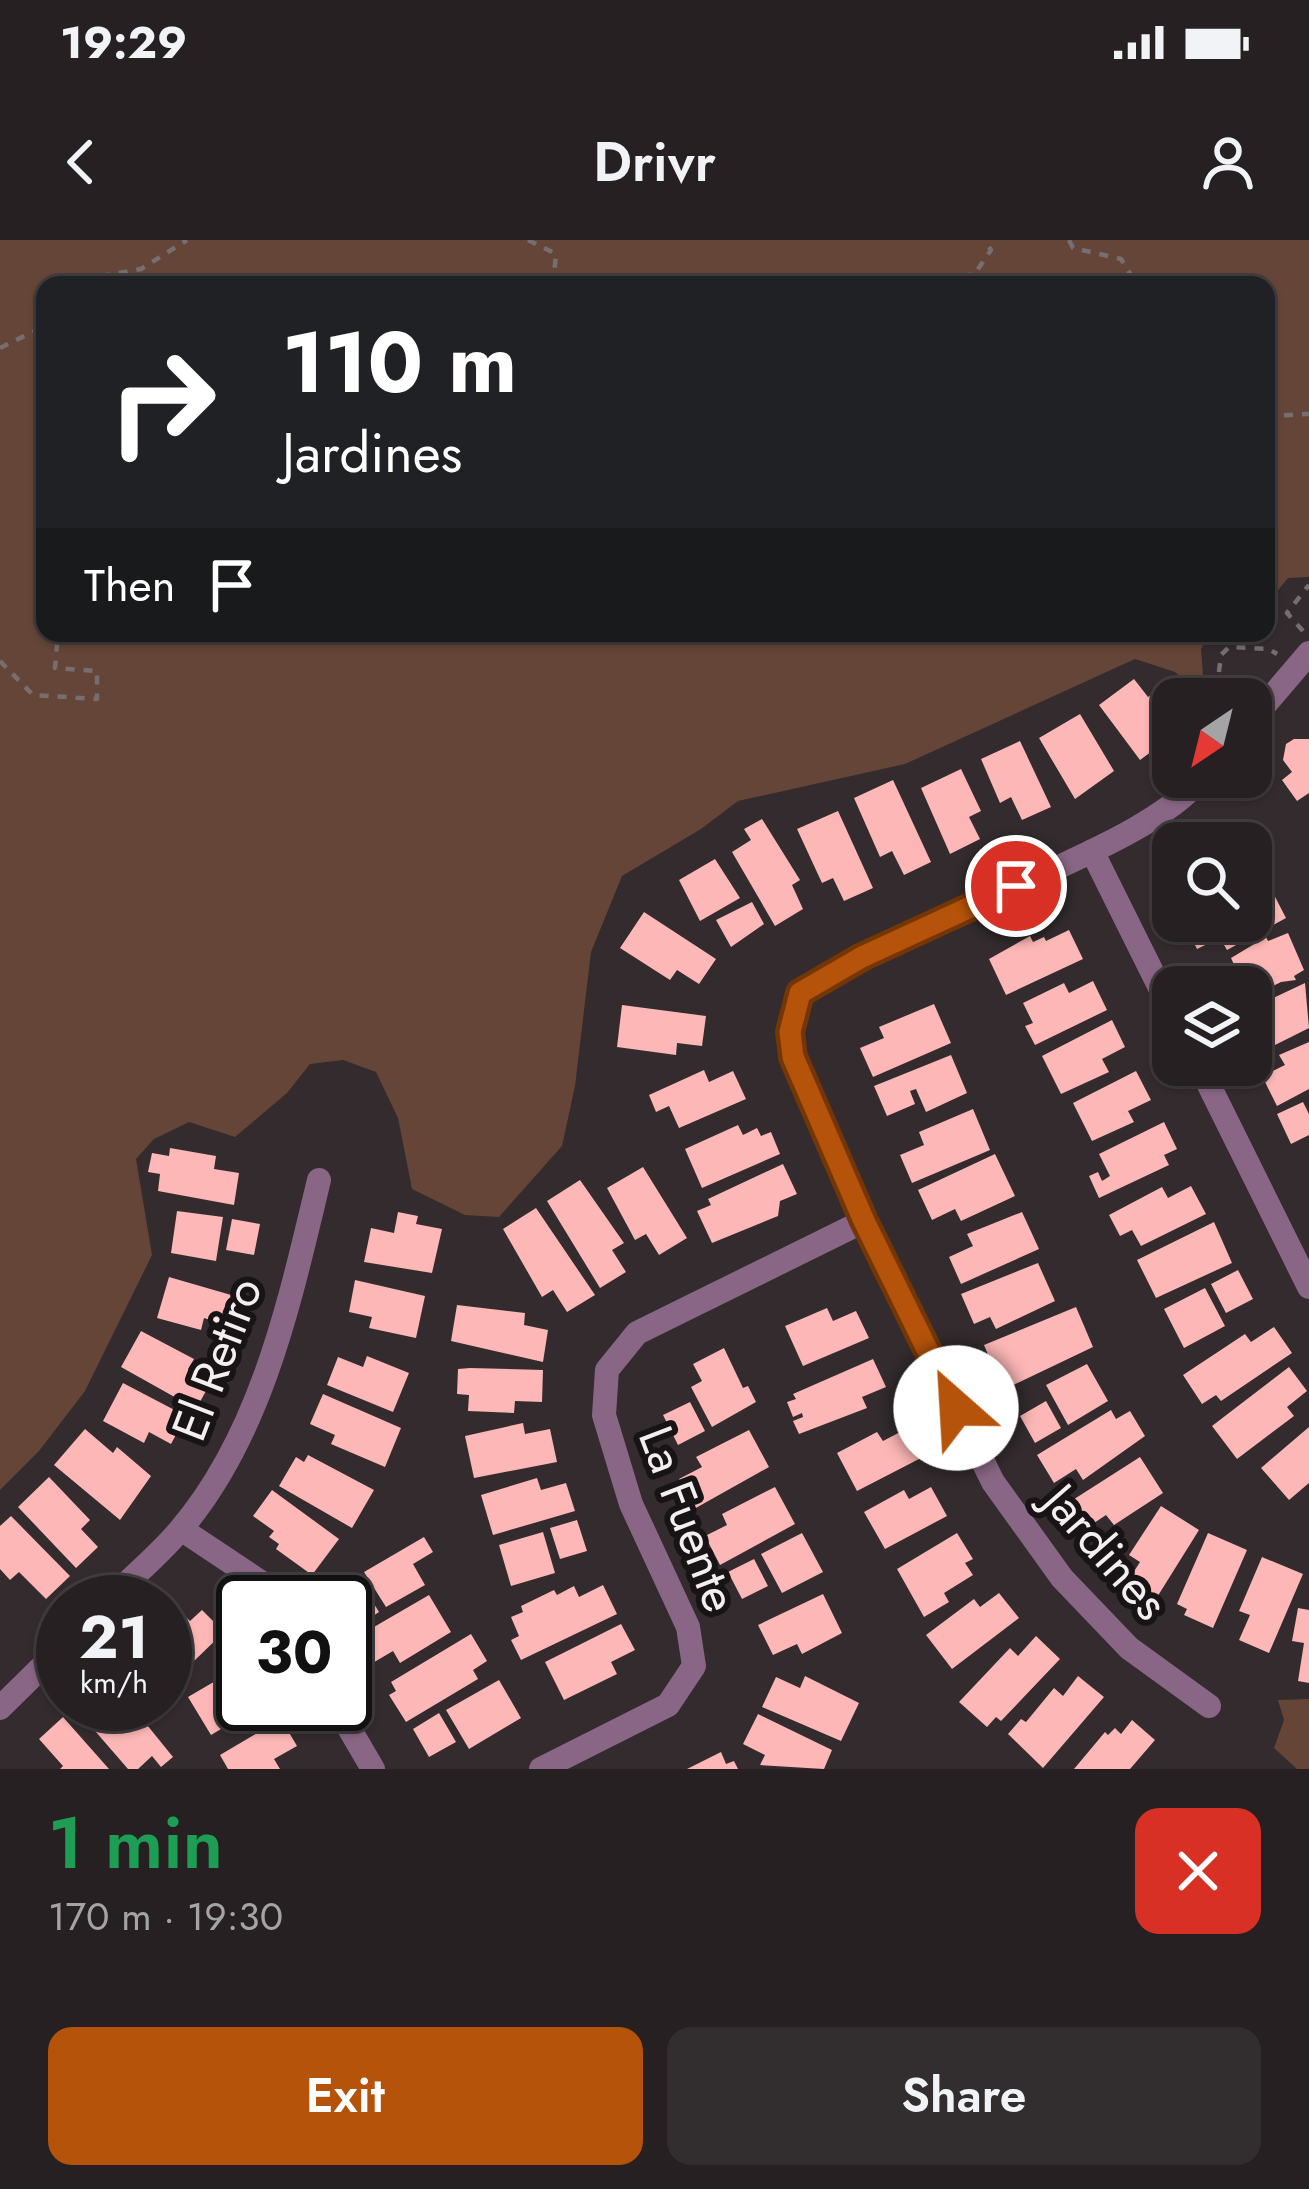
<!DOCTYPE html>
<html lang="en">
<head>
<meta charset="utf-8">
<style>
  :root { --surface:#262022; --page:#322d2f; --text:#f1f3f6; --muted:#a4a3a5; --line:#423e40; --accent:#b45309 }
  body { margin:0; font-family:Jost,sans-serif; background:var(--page); color:var(--text); height:100vh; display:flex; flex-direction:column; font-size:45px; white-space:nowrap }
  * { box-sizing:border-box; margin:0 }
  p { font-size:39px; color:var(--muted) }
  .icon { flex:none; width:66px; height:66px; fill:none; stroke:currentColor; stroke-width:2; stroke-linecap:round; stroke-linejoin:round }
  .map { position:relative; height:1529px; overflow:hidden }
  .details { display:flex; flex-direction:column; background:var(--surface); flex:1 }
  .details>* { flex:none }
  .guide { position:absolute; left:36px; top:36px; width:1239px; height:366px; border-radius:24px; box-shadow:0 3px 9px #0004,0 0 0 3px var(--line); background:#202124; color:#fff; overflow:hidden }
  .needle { width:78px; rotate:215deg }
  .tools { position:absolute; left:1152px; top:438px; display:grid; gap:24px }
  .tools a { display:grid; place-items:center; width:120px; height:120px; border-radius:24px; background:var(--surface); box-shadow:0 3px 9px #0004,0 0 0 3px var(--line); font-size:60px }
  .speed { position:absolute; left:36px; top:1335px; display:flex; gap:24px; font-size:60px; font-weight:700; text-align:center }
  .speed>* { display:grid; place-content:center; width:156px; height:156px; border-radius:50%; background:var(--surface); box-shadow:0 3px 9px #0004,0 0 0 3px var(--line); line-height:1 }
  .speed small { font-size:30px; font-weight:400 }
  .speed .limit { border:6px solid #111; border-radius:18px; background:#fff; color:#111 }
  .pin { position:absolute; display:grid; place-items:center; width:102px; height:102px; color:#fff; margin:-51px; border:6px solid #fff; border-radius:50%; box-shadow:0 3px 12px #0007 }
  .me { position:absolute; width:132px; margin:-66px; rotate:334deg; stroke-linejoin:round; filter:drop-shadow(0 0 9px #0008) }
  .turn { display:flex; align-items:center; gap:42px; height:252px; padding:0 48px; font-size:54px }
  .turn .icon { width:156px; height:156px; stroke-width:2.5 }
  .turn b { display:block; font-size:84px; line-height:102px }
  .then { display:flex; align-items:center; height:114px; padding:0 48px; background:#0003; gap:24px; font-size:45px }
  .round { display:grid; place-items:center; flex:none; width:126px; height:126px; border-radius:24px; background:var(--page) }
  .overview { display:flex; align-items:center; justify-content:space-between; height:204px; padding:0 48px }
  h1 { font-size:72px; font-weight:600; line-height:90px; color:#1e9e55 }
  .cta { display:flex; gap:24px; margin-top:auto; padding:24px 48px }
  .cta a { flex:1; height:138px; border-radius:24px; background:var(--accent); color:#fff; font-size:48px; font-weight:600; line-height:138px; text-align:center }
  .cta a+a { background:var(--page); color:var(--text) }
  .status { display:flex; justify-content:space-between; align-items:center; height:84px; padding:0 60px; background:var(--surface); direction:ltr }
  .status svg { height:33px; fill:currentColor }
  header { display:flex; justify-content:space-between; align-items:center; height:156px; padding:0 48px; background:var(--surface); font-size:54px; font-weight:600 }
  .map>svg:first-child { display:block }
</style>
</head>
<body>
<div class="status"><b>19:29</b><svg viewBox="0 0 49 12"><path d="M0 12V9h3v3zM5 12V6h3v6zM10 12V3h3v9zM15 12V0h3v12zM26 1h20v11H26zM47 4h2v5h-2z"/></svg></div>
<header><svg class="icon" aria-label="back" viewBox="0 0 24 24"><path d="M15 5l-7 7 7 7"/></svg>Drivr<svg class="icon" aria-label="person" viewBox="0 0 24 24"><circle cx="12" cy="8" r="4"/><path d="M4 21q1-7 8-7t8 7"/></svg></header>
<div class="map">
<svg width="1309" height="1529" viewBox="0 0 1309 1529">
  <rect width="100%" height="100%" fill="#332b2d"/>
  <path fill="#654537" d="M0,0H1309V337L1288,338L1266,365V45H45V393H1210L1201,409L1203,435L1186,442L1175,432L1135,419L905,524L738,561L701,589L622,636L591,712L575,846L562,906L499,977L465,975L412,949L398,878L376,832L343,820L310,824L287,853L235,897L189,882L154,899L136,919L152,1015L85,1151L39,1211L0,1250Z
    M1309,1459V1529H1297L1274,1508L1284,1480L1278,1460Z"/>
  <path fill="#fcb7b6" d="M1134,439L1148,457L1163,446L1173,460L1149,484L1163,503L1140,520L1099,465Z
    M1080,474L1114,531L1075,559L1039,498Z
    M1294,499H1309V553L1297,561L1282,540L1292,532L1283,520L1286,504Z
    M1020,501L1051,567L1022,580L1011,557L1000,563L981,519Z
    M961,529L981,571L969,577L980,599L950,614L921,548Z
    M893,540L931,622L904,635L892,611L880,617L854,558Z
    M838,571L873,648L844,661L833,638L822,643L797,589Z
    M762,579L800,640L792,645L803,669L775,686L732,612L751,600L744,589Z
    M715,619L740,658L700,681L679,640Z
    M1259,645L1262,651L1270,647L1286,678L1227,710L1220,698L1197,709L1184,682L1251,681V649Z
    M752,662L764,684L731,707L716,680Z
    M644,672L716,719L699,744L677,730L670,740L620,708Z
    M1069,690L1083,719L1006,755L989,719L1030,696L1033,702L1044,697L1046,701Z
    M1288,693L1304,730L1294,736L1296,740L1281,742L1251,757V747H1217L1214,741L1236,729L1231,718L1266,697L1268,701Z
    M1093,741L1107,770L1035,805L1025,786L1033,783L1023,763L1064,743L1069,753Z
    M1305,743L1309,788L1251,817V784L1258,780L1252,768Z
    M934,764L951,803L873,837L860,808L884,798L879,787Z
    M622,765L706,776L702,806L677,803L676,815L617,807Z
    M1112,780L1125,807L1102,819L1109,832L1061,854L1042,816Z
    M1309,802V849L1277,866L1262,836L1285,825L1279,815Z
    M951,815L967,853L926,872L916,849L910,851L915,864L887,876L874,846Z
    M704,830L709,842L733,831L746,859L679,888L669,866L656,872L649,855Z
    M1136,831L1151,860L1128,871L1134,882L1092,901L1073,863Z
    M1303,862L1309,874V895L1291,904L1277,874Z
    M973,869L990,910L912,943L900,915L924,905L919,892Z
    M1164,882L1177,909L1164,915L1169,925L1099,958L1089,936L1098,932L1102,941L1110,936L1099,914Z
    M738,885L743,895L757,888L761,896L771,892L780,914L702,948L685,909Z
    M170,908L216,916L214,929L239,933L234,965L158,951L160,934L148,932L152,913L169,916Z
    M995,914L1015,956L961,981L955,969L932,980L918,950Z
    M783,924L797,954L780,961L778,976L712,1003L697,971L711,965L708,959Z
    M643,927L687,998L659,1015L646,994L635,1000L607,948Z
    M580,940L624,1003L612,1010L626,1032L600,1048L547,961Z
    M1191,946L1206,974L1141,1006L1132,990L1120,996L1109,975L1162,947L1168,958Z
    M536,968L595,1055L567,1072L553,1050L542,1057L503,989Z
    M177,971L223,977L216,1021L171,1013Z
    M398,972L418,976L416,984L442,989L432,1033L364,1022L371,988L394,993Z
    M1022,972L1039,1009L961,1044L949,1017L973,1006L967,994Z
    M232,979L260,984L254,1015L226,1010Z
    M1214,982L1232,1023L1156,1058L1137,1020Z
    M1038,1023L1055,1061L996,1089L990,1077L974,1084L961,1054Z
    M1238,1030L1253,1059L1226,1073L1211,1044Z
    M169,1037L238,1057L229,1086L204,1078L201,1090L157,1078Z
    M355,1040L425,1056L416,1098L369,1088L372,1077L349,1072Z
    M1205,1048L1225,1086L1184,1108L1164,1069Z
    M457,1065L525,1073L524,1085L548,1090L543,1122L451,1101Z
    M1076,1067L1093,1107L1009,1147L1004,1133L997,1136L984,1105Z
    M827,1068L833,1081L856,1071L869,1098L803,1126L785,1086Z
    M1274,1087L1292,1113L1221,1161L1216,1155L1202,1164L1183,1135L1245,1094L1251,1102Z
    M141,1091L194,1119L188,1129L211,1142L196,1169L121,1127Z
    M724,1108L743,1148L748,1146L756,1162L712,1187L691,1147L702,1141L693,1124Z
    M367,1116L409,1133L393,1172L327,1145L338,1117L363,1127Z
    M873,1119L886,1147L862,1157L867,1168L799,1194L793,1181L803,1177L802,1173L793,1177L787,1162L796,1159L793,1154Z
    M1087,1124L1108,1161L1068,1185L1046,1145Z
    M1289,1127L1307,1151L1287,1167L1294,1176L1237,1219L1212,1186Z
    M470,1128L543,1130L542,1162L515,1161L514,1173L468,1171L469,1155L457,1154L458,1129Z
    M123,1143L186,1176L171,1204L149,1192L144,1203L103,1181Z
    M323,1154L401,1188L385,1227L331,1204L335,1195L310,1184Z
    M1046,1161L1061,1188L1035,1203L1020,1176Z
    M690,1162L705,1191L678,1205L663,1175Z
    M1111,1170L1116,1179L1130,1171L1145,1196L1083,1240L1076,1229L1054,1243L1037,1215Z
    M523,1183L525,1194L550,1189L557,1222L474,1238L465,1196Z
    M1309,1187V1243L1289,1260L1261,1228Z
    M85,1189L113,1213L117,1207L151,1236L120,1280L54,1225Z
    M906,1189L921,1218L857,1251L837,1213L877,1192L883,1201Z
    M749,1190L769,1227L694,1269L679,1239L702,1227L696,1217Z
    M308,1215L374,1250L352,1288L279,1246L296,1217L304,1222Z
    M1140,1217L1163,1253L1114,1285L1106,1275L1085,1289L1068,1263Z
    M49,1237L90,1280L81,1289L98,1307L76,1328L18,1267Z
    M537,1238L541,1250L566,1243L575,1271L493,1295L481,1255Z
    M775,1247L795,1284L720,1325L705,1296L727,1285L722,1274Z
    M931,1247L947,1276L885,1309L864,1272L904,1250L909,1259Z
    M272,1250L339,1299L312,1335L276,1309L279,1304L269,1297L274,1291L253,1276Z
    M1161,1266L1199,1290L1154,1362L1126,1344L1140,1322L1129,1315Z
    M11,1276L70,1336L46,1359L19,1332L10,1340L0,1329V1286Z
    M577,1280L587,1311L560,1319L550,1288Z
    M543,1292L555,1333L511,1346L499,1305Z
    M802,1293L823,1332L782,1353L761,1314Z
    M957,1293L973,1319L965,1323L973,1335L944,1353L949,1362L924,1377L897,1329Z
    M1208,1293L1247,1310L1213,1388L1184,1375L1187,1369L1177,1364Z
    M424,1297L433,1312L413,1324L425,1345L386,1367L364,1332Z
    M1262,1317L1303,1334L1269,1413L1239,1400L1250,1375L1239,1371Z
    M754,1319L768,1346L742,1359L728,1332Z
    M603,1345L617,1374L521,1420L511,1400L519,1396L511,1377L523,1372L521,1366L554,1350L557,1355L574,1346L579,1357Z
    M363,1346L379,1372L355,1388L345,1372V1362H337Z
    M999,1353L1019,1378L952,1429L926,1395L974,1359L980,1367Z
    M823,1354L842,1393L802,1414L797,1404L773,1415L758,1385Z
    M429,1355L451,1392L400,1423L393,1411L371,1424L355,1398Z
    M1298,1368L1309,1370V1443L1298,1441L1304,1403L1292,1401Z
    M202,1370L224,1392L165,1449V1388L181,1372L190,1381Z
    M621,1384L635,1410L611,1422L617,1434L564,1460L545,1422Z
    M471,1394L487,1421L473,1430L478,1439L406,1482L389,1455L396,1451L391,1442Z
    M1036,1396L1060,1419L1001,1481L996,1477L987,1487L959,1462L1010,1408L1018,1416Z
    M805,1436L859,1463L841,1501L762,1467L776,1437L800,1448Z
    M1078,1436L1104,1457L1043,1528L1008,1494L1021,1479L1026,1482L1054,1448L1063,1456Z
    M243,1439V1464H263L211,1495L188,1457L217,1440L224,1451Z
    M499,1440L521,1478L469,1509L446,1470Z
    M82,1464H130L173,1517L161,1527L152,1516L138,1529H128L76,1469Z
    M439,1473L456,1502L429,1517L413,1489Z
    M758,1474L832,1510L824,1529L760,1525L765,1515L743,1504Z
    M63,1477L109,1529H60L63,1526L39,1499Z
    M281,1479L297,1506L274,1519L280,1529H228L220,1515Z
    M1132,1480L1155,1500L1130,1529H1074L1105,1492L1108,1495L1115,1488L1121,1494Z
    M721,1512L726,1524L734,1521L738,1529H687Z"/>
  <g fill="none" stroke-linecap="round" stroke-linejoin="round">
    <path stroke="#766f71" stroke-width="4.5" stroke-dasharray="9 9" stroke-linecap="butt" d="M528,0L556,14L553,45
      M1069,0L1073,8L1121,19L1137,45
      M86,45L95,37L141,29L187,0
      M946,45L976,32L991,10L984,0
      M0,108L45,86
      M1266,176L1309,174
      M1303,391L1287,373L1309,345
      M0,421L33,455L97,459V431L55,428L58,393
      M1241,456L1218,440L1221,415L1229,407L1269,409L1277,414"/>
    <path stroke="#896685" stroke-width="24" d="M1251,481L1309,413
      M1203,537C1162,584 1079,617 1022,644C947,678 871,712 800,753L790,792L793,817L864,981L993,1242L1062,1338L1129,1408L1209,1466
      M1092,611L1173,774
      M1199,825L1309,1047
      M181,1289L265,1345L275,1362
      M107,1362C131,1338 158,1316 180,1290C262,1194 290,1060 319,940
      M335,1464L373,1529
      M0,1468L63,1406
      M541,1529L668,1465L694,1426L688,1387L631,1264L604,1175L607,1130L637,1093L864,981"/>
  </g>
  <g fill="none" stroke-linecap="round" stroke-linejoin="round">
    <defs>
      <path id="route" d="M956,1168L864,981L793,817L790,792L800,753L862,717L1016,646"/>
    </defs>
    <use href="#route" stroke="#753606" stroke-width="30"/>
    <use href="#route" stroke="#b45309" stroke-width="21"/>
  </g>
  <g text-anchor="middle" dominant-baseline="central" stroke-width="12" stroke-linejoin="round" paint-order="stroke">
    <g font-size="48" fill="#f4eef0" stroke="#181415">
      <text transform="translate(217 1119) rotate(-69)">El Retiro</text>
      <text transform="translate(688 1279) rotate(69)">La Fuente</text>
      <text transform="translate(1106 1312) rotate(49)">Jardines</text>
    </g>
  </g>
</svg>
<div class="tools">
<a><svg class="needle" viewBox="-14 -14 28 28"><path d="M0-13l5 13h-10z" fill="#e53935"/><path d="M0 13l5-13h-10z" fill="#a4a3a5"/></svg></a>
<a><svg class="icon" aria-label="search" viewBox="0 0 24 24"><circle cx="10" cy="10" r="6"/><path d="M15 15l6 6"/></svg></a>
<a><svg class="icon" aria-label="layers" viewBox="0 0 24 24"><path d="M12 4l9 5-9 5-9-5zM3 14l9 5 9-5"/></svg></a>
</div>
<div class="speed"><div>21<small>km/h</small></div><div class="limit">30</div></div>
<div class="pin" style="left:1016px;top:646px;background:#d93025"><svg class="icon" aria-label="arrive" viewBox="0 0 24 24"><path d="M6 21V4h12l-3 4 3 4H6"/></svg></div>
<svg class="me" style="left:956px;top:1168px" viewBox="-20 -20 40 40"><circle r="19" fill="#fff"/><path d="M0-13L10 11 0 6-10 11z" fill="#b45309"/></svg>
<div class="guide">
<div class="turn"><svg class="icon" aria-label="right" viewBox="0 0 24 24"><path d="M7 20v-9h11M14 6l5 5-5 5"/></svg><div><b>110 m</b>Jardines</div></div>
<div class="then">Then<svg class="icon" aria-label="arrive" viewBox="0 0 24 24"><path d="M6 21V4h12l-3 4 3 4H6"/></svg></div>
</div>
</div>
<section class="details">
<div class="overview"><div><h1>1 min</h1><p>170 m · 19:30</p></div><a class="round" style="background:#d93025;color:#fff"><svg class="icon" aria-label="close" viewBox="0 0 24 24"><path d="M6 6l12 12M18 6L6 18"/></svg></a></div>
<div class="cta"><a>Exit</a><a>Share</a></div>
</section>
</body>
</html>
